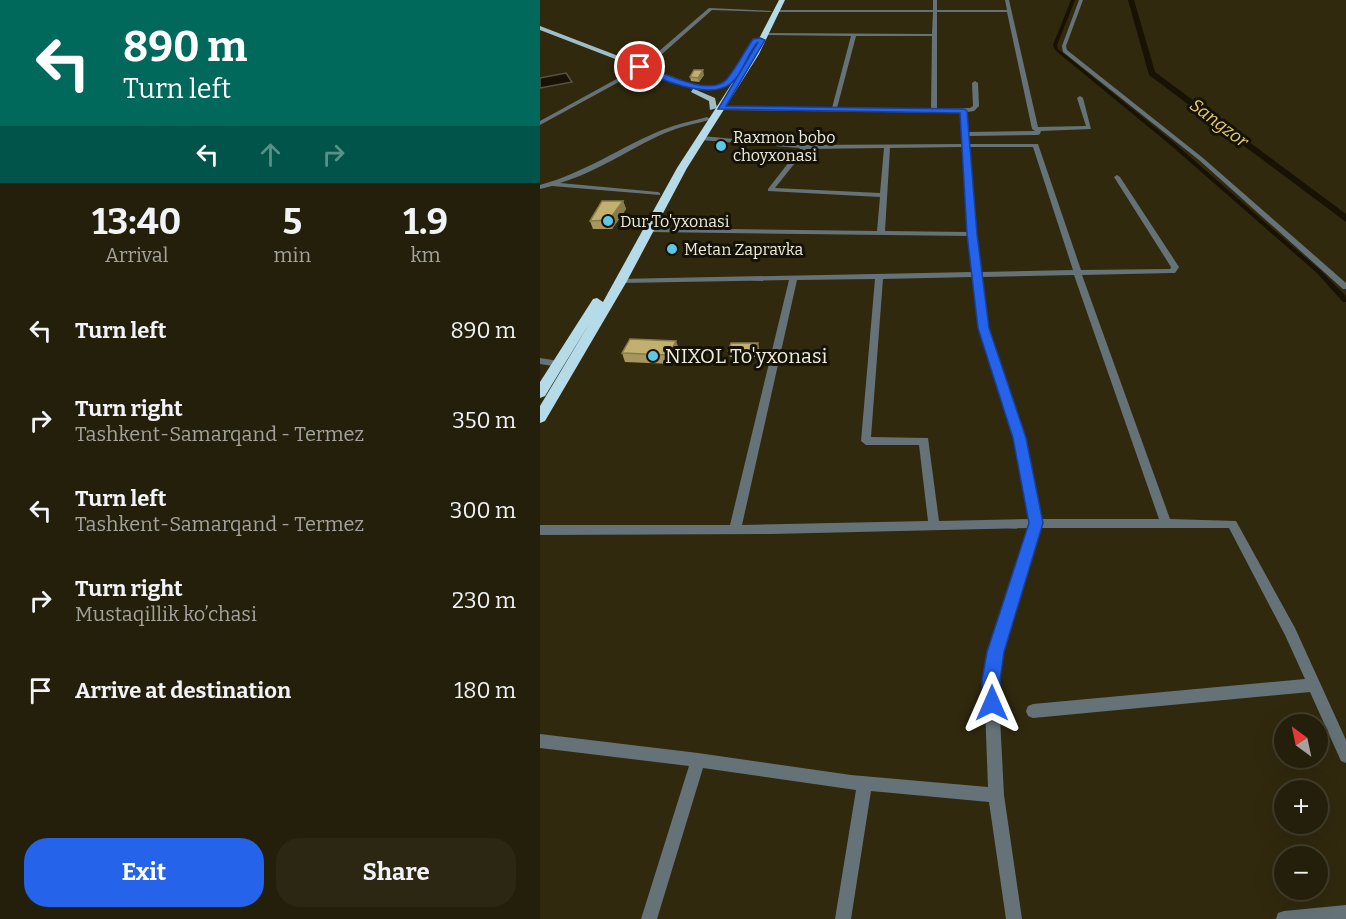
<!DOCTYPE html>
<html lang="en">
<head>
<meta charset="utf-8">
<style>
  :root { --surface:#241f0a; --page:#2c2713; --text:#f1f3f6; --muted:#a3a29c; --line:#413d2b; --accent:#2563eb }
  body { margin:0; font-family:Bitter,serif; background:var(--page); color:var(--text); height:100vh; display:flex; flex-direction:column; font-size:22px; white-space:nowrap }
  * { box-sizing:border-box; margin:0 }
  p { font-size:20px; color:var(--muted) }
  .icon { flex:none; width:33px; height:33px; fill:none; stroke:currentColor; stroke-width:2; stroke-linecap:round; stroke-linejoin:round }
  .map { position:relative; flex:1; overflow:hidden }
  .sheet { display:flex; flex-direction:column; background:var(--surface); width:540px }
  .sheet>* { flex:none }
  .banner { background:#00695c; color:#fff; overflow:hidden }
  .needle { width:39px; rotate:327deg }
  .controls { position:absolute; left:734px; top:714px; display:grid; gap:12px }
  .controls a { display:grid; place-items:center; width:54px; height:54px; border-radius:50%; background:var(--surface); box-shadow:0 6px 24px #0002,0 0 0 2px var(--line); font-size:30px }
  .pin { position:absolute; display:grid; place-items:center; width:51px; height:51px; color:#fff; margin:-26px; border:3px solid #fff; border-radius:50%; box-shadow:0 2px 6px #0007 }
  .me { position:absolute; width:66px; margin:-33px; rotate:0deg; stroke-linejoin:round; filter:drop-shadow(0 0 4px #0008) }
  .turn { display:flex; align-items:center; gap:21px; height:126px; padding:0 24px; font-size:27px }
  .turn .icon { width:78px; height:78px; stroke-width:2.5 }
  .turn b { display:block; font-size:42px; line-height:51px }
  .lanes { display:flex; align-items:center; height:57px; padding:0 24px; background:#0003; justify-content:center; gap:30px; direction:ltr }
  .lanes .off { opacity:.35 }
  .eta { display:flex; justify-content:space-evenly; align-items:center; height:102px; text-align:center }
  .eta b { font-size:36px; font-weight:700; line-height:42px }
  .action { display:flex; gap:12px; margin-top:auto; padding:12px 24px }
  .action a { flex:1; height:69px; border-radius:24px; background:var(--accent); color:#fff; font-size:24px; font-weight:700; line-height:69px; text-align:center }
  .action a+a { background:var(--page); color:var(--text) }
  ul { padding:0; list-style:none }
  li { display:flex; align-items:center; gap:18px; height:90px; padding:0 24px }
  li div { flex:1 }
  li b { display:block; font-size:22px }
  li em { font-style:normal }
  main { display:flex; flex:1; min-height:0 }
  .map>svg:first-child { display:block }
</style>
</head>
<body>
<main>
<section class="sheet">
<div class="banner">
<div class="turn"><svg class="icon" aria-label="left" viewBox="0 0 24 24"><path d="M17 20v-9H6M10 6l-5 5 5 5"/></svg><div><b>890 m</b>Turn left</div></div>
<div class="lanes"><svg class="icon" aria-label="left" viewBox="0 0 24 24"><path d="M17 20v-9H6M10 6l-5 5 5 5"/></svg><svg class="icon off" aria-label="ahead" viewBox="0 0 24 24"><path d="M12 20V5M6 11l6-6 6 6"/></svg><svg class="icon off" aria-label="right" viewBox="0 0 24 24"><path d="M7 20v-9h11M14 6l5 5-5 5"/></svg></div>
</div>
<div class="eta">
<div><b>13:40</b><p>Arrival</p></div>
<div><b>5</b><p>min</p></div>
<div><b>1.9</b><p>km</p></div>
</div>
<ul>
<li><svg class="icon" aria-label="left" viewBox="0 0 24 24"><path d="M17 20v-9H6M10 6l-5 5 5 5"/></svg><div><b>Turn left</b></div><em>890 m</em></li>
<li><svg class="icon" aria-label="right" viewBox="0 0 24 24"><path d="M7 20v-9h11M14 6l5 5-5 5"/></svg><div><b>Turn right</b><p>Tashkent-Samarqand - Termez</p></div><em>350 m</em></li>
<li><svg class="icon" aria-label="left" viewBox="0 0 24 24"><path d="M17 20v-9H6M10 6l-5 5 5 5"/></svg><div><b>Turn left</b><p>Tashkent-Samarqand - Termez</p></div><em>300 m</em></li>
<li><svg class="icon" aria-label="right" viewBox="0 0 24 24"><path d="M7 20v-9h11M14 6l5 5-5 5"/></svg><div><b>Turn right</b><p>Mustaqillik ko’chasi</p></div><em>230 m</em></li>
<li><svg class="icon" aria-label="arrive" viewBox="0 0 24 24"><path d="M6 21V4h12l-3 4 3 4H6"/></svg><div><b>Arrive at destination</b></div><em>180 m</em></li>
</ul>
<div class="action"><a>Exit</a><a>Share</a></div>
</section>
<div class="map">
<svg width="806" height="919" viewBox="0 0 806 919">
  <rect width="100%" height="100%" fill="#30290e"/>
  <path fill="#171201" stroke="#585342" stroke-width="1.5" d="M26,73L32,82L0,88V78Z"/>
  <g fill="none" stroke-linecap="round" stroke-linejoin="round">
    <path fill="#171201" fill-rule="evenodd" d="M531,0H535L517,45L518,49L632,141L781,271L806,296V302H803L777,273L628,143L515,50L513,45Z"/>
    <path fill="#171201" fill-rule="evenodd" d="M588,0H594L615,72L806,214V222L609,75Z"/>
    <path fill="#657378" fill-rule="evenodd" d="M393,0H397V10H467L465,0H469L498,127L546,126L537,98L540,96L543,98L551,129L501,131L500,134L498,135L429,136V144H498L541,270L630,269L631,267L574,177L577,175L580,177L639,267L635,273H632L542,275L630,519L696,521L755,628L806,740V763L801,761L770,692L493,718L488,716L486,711L488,706L493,704L765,679L745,635L689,528H500L463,652L458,680L464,795L482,919H466L449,802L331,791L311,919H295L316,790L163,768L117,919H101L149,766L0,748V734L158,753L311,775L448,787L444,680L449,652L489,528L231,534L0,535V525H190L249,280L81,283L77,281L78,279L433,272L429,236L110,232L106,230L110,228L337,231L340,197L228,191V189L260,148L161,140L158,138L161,136L264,145L423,144L421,113L181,110L178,108L181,106L292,108L311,36L225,35L223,33L392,34L393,12H237L235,10H393ZM397,12H467L492,129L495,131L428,132L427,112L434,111L439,106L438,83L435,81L432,83L433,106L430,108L397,109ZM316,36H392L391,109L297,108ZM423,147L428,232L345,231L350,148ZM429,147H493L533,270L440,272L436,234ZM344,148L340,193L235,188L266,149ZM534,275L619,519H501L485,438L447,328L441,277ZM433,277L439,328L475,438L490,519L399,521L388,438L331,437L343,279ZM335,279L321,441L326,445H379L388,521L202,525L257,280Z
      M539,0H543L526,46L527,50L663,158L806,283V289H803L659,160L523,52L522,46Z
      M169,8L232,11L230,12L172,10L122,54L99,69V71L0,125V121L93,70V68L118,52Z
      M167,117L170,119L169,120C154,124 139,127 125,133C89,149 57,172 20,183L118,192L120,193V195L12,186L0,189V185C44,173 81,147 122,130C137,124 152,121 167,117Z
      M0,358L19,361L24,364L19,367L0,364Z
      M806,905V919H736L738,913L744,911Z"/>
    <path fill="#9fbec8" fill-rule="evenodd" d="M0,26L154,85L174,86L189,80L192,82L175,90L154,89L175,98L177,108L170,110L169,101L151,92L153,89L0,30Z"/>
    <path fill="#b5dbe8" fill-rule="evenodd" d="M239,0H245L219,54L147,168L87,281L5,421L0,423V406L49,324L5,396L0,398V382L53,299L57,298L63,302L137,168L211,54Z"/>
  </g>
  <path fill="#a7975f" d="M164,75L159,82L151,81L150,77Z
    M83,201L86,209L72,229H53L50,221Z
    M218,343L219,349L217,357H190L188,351Z
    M139,349L132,364L85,362L82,353Z"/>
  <path fill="#887b4d" d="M163,70L164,75L159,82L158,78Z
    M83,201L86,209L72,229L69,220Z
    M136,341L139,349L132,364L129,355Z
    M218,343L219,349L217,357L215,351Z"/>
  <path fill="#c2b06e" stroke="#887b4d" stroke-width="1.5" d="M154,70H163L158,78L150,77Z
    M62,201H83L69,220L50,221Z
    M90,339L136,341L129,355L82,353Z
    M191,343H218L215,351H188Z"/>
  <path fill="#2563eb" stroke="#184099" stroke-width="1.5" d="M220,38L225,40L186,106L424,109L427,111L437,234L449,328L486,438L503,523L464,652L460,680L461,703L458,709L452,712L445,709L443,703L442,680L447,652L489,523L473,438L438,328L427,234L420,113L178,109L218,42C207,53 203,75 190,84C170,100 115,79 97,67L102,65C121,72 171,98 187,79C197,67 204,52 213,39Z"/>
  <g fill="#5cc7e7" stroke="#151207" stroke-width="2">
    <circle cx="181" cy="146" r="6"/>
    <circle cx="68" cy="221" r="6"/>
    <circle cx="132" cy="249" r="6"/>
    <circle cx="113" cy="356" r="6"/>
  </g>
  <g text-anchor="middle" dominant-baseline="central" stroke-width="6" stroke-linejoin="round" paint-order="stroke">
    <g font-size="16" fill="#f0ebdb" stroke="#151207" text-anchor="start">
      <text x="193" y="137">Raxmon bobo<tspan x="193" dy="18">choyxonasi</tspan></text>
      <text x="80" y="221">Dur To'yxonasi</text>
      <text x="144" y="249">Metan Zapravka</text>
    </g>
    <g font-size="18" font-style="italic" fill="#e4cb6d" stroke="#151207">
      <text transform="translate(679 123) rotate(37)">Sangzor</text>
    </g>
    <g font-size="20" fill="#f0ebdb" stroke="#151207" text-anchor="start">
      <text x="125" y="356">NIXOL To'yxonasi</text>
    </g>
  </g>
</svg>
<div class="controls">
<a><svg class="needle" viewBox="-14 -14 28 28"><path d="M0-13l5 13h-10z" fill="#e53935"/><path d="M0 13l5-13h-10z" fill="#a3a29c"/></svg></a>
<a>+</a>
<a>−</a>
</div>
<div class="pin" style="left:100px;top:67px;background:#d93025"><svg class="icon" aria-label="arrive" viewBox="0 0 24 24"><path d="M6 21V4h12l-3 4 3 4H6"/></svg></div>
<svg class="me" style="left:452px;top:703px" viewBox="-20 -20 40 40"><path d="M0-17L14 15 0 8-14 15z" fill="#2563eb" stroke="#fff" stroke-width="4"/></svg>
</div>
</main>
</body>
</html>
